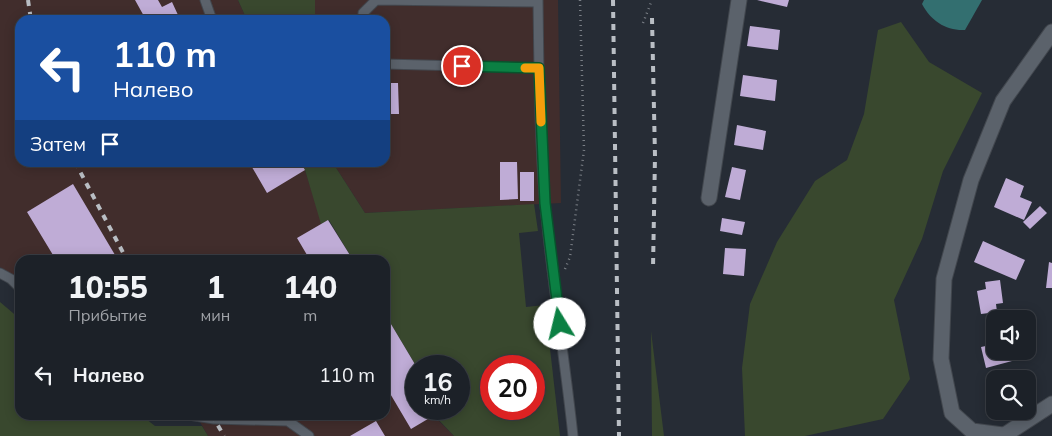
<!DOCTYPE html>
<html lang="ru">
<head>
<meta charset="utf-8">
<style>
  :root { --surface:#1c2128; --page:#252930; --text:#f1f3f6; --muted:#a0a3a8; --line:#3a3e45 }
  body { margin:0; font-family:Mulish,sans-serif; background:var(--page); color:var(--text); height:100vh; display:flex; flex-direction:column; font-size:19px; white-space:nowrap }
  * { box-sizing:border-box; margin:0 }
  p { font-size:16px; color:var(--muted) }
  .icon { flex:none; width:28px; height:28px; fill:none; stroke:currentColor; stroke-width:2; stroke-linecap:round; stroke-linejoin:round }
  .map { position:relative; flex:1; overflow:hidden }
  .drawer { position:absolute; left:15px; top:255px; width:375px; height:165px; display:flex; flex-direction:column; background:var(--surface); border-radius:15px; box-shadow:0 2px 12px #0003,0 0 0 1px var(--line) }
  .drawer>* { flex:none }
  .top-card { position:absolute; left:15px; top:15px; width:375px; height:152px; border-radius:15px; box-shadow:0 2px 12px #0003,0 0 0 1px var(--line); background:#1a4fa0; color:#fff; overflow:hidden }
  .tools { position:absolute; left:986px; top:310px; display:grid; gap:10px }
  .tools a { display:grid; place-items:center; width:50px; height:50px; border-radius:10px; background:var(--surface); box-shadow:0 2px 12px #0003,0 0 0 1px var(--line); font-size:25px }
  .speed { position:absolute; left:405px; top:355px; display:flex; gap:10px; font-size:25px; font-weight:700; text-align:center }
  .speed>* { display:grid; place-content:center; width:65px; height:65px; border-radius:50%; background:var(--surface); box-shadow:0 2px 12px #0003,0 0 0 1px var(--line); line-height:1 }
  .speed small { font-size:12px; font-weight:400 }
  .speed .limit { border:8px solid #d22; background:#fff; color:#111 }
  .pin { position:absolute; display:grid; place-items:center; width:42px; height:42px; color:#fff; margin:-21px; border:2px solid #fff; border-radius:50%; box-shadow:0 1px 5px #0007 }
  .me { position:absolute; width:55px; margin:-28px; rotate:351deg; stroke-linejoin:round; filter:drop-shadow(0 0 4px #0008) }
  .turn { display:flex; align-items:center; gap:18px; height:105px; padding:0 15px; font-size:22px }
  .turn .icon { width:65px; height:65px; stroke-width:2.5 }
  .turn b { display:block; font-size:35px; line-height:42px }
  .then { display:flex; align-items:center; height:48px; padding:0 15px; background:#0003; gap:10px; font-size:19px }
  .eta { display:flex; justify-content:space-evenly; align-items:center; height:85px; text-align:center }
  .eta b { font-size:30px; font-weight:800; line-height:35px }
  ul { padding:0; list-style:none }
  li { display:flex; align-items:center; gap:15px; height:70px; padding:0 15px }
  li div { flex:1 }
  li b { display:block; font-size:19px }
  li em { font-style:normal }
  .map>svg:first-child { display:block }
</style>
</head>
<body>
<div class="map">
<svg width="1052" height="436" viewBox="0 0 1052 436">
  <rect width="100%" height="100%" fill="#262c35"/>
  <path fill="#412d2c" d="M0,0H238L247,20H20V162L300,163L305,170L322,224L328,220L353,260H20V280L0,267Z
    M315,0H558L561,203L365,213L333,163L385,162V20H315Z
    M385,314L416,366V409H442L434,416L454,436H208L196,415H385Z"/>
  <path fill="#39482e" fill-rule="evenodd" d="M238,0H315V20H247Z
    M901,22L929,62L982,93L943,171L922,239L894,300L910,379L883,419L805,436H745L742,368L750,304L777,242L815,181L847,160L864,114L878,30Z
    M300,163H333L365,213L534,204L538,231L519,233L526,307L545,305L560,436H454L434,415L442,409H459V366H416L385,314V260H353L329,220L321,224L305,170ZM491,366H534V409H491Z
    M0,302L20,319V415H141L155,426H202L208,436H0Z
    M651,331L664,436H652Z"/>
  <path fill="#336f70" d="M924,0H982L965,30C946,31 931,21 922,4Z"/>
  <path fill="#bfacd6" d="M135,0H158L162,7L172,2L178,15L168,20H150L148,16L145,18Z
    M757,0H789L787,7Z
    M750,26L780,30L778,50L747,46Z
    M743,75L777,80L775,101L740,96Z
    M385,83H398L399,114H385Z
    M737,125L766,131L763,150L734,145Z
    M249,162H300L305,170L267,193Z
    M500,162H517L518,199L500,200Z
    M732,167L746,170L740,200L725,197Z
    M520,172H534V201H520Z
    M1006,178L1024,186L1020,197L1032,202L1024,220L994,207Z
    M73,184L118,260H56L27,212Z
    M1040,206L1047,213L1030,229L1023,222Z
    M722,218L745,222L742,235L720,231Z
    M328,220L353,260H310L297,238Z
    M983,241L1025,260L1016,280L974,262Z
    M725,248L746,249L744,276L723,274Z
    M1049,262L1052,263V288H1046Z
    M1000,280L1003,303L996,304L997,312L981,314L977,291L986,289L985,282Z
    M385,314L416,366V409L443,410L411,429L385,385Z
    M995,344V351H1010L1012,361L986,368L981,347Z
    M376,421L385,436H350Z"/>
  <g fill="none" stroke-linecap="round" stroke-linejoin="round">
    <defs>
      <path id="lane" d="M205,0L212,20
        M538,0C539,68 539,137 545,205C552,283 565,359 573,436
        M364,20L363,13L376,0L538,2
        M385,64L539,68
        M0,273L11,279L20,288
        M189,415L214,419L288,421L309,436"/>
      <path id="street" d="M709,198L739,0
        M1003,435L972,431L952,413L941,359L944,279L971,180L1003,101L1052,32
        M1003,436L1052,404"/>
    </defs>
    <use href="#lane" stroke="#42474e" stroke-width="11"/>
    <use href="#street" stroke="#42474e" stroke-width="17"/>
    <path stroke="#7a7f86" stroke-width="2.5" stroke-dasharray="1 4" stroke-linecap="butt" d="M643,23L652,0
      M565,269L570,257L584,150L580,0"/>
    <use href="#lane" stroke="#5b626b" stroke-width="9"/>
    <use href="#street" stroke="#5b626b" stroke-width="15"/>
    <path stroke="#b9bec4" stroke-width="4" stroke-dasharray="6 6" stroke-linecap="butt" d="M28,0L31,20
      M613,0L619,436
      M652,18L655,156L653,268
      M75,162L127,260
      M212,415L224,436"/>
  </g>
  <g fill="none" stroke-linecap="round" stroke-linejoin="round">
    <defs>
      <path id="route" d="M462,66L539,68L545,203L560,324"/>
    </defs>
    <use href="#route" stroke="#07532c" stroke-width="12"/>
    <use href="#route" stroke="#0b8043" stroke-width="9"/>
    <path stroke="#f59e0b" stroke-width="9" d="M525,68H539L541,122"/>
  </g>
</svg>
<div class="tools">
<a><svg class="icon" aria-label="sound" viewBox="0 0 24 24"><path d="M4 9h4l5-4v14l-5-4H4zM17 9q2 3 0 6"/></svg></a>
<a><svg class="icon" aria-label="search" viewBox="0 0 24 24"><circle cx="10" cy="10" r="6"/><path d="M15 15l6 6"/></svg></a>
</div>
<div class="speed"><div>16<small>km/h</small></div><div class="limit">20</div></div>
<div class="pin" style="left:462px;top:66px;background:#d93025"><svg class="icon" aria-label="arrive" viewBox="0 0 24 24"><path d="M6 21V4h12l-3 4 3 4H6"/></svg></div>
<svg class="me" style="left:560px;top:324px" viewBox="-20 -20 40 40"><circle r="19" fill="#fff"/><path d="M0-13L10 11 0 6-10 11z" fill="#0b8043"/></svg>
<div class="top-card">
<div class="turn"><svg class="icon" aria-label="left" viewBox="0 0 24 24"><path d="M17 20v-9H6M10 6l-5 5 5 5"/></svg><div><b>110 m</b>Налево</div></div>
<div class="then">Затем<svg class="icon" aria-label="arrive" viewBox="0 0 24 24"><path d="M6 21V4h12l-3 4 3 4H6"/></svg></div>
</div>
<section class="drawer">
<div class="eta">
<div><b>10:55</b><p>Прибытие</p></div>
<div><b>1</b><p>мин</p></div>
<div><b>140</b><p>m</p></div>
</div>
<ul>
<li><svg class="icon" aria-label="left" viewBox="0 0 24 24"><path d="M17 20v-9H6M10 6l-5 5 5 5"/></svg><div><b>Налево</b></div><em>110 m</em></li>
</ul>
</section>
</div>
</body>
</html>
